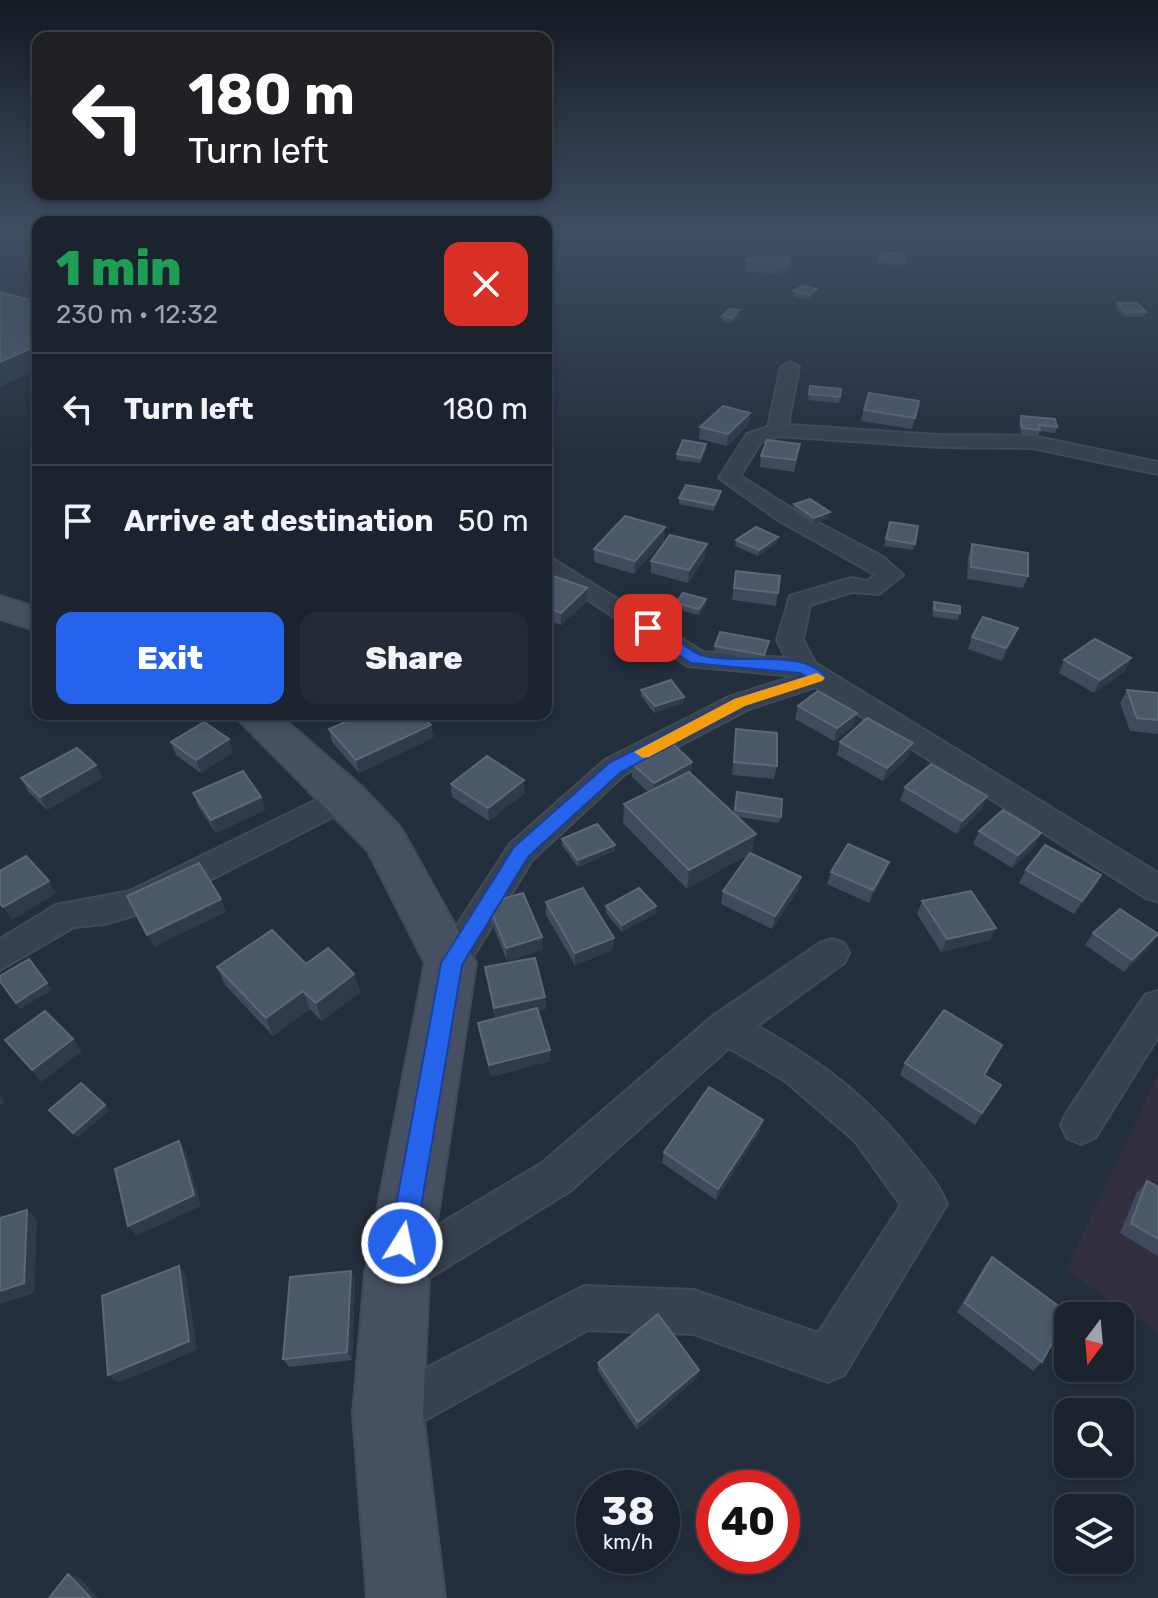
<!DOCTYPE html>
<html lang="en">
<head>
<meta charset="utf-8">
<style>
  :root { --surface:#1b232e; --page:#242b36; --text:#f1f3f6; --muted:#a0a4aa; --line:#39404a; --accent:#2563eb }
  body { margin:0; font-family:Rubik,sans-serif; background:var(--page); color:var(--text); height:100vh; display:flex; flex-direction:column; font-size:30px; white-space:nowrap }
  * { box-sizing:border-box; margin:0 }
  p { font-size:26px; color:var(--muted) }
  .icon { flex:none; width:44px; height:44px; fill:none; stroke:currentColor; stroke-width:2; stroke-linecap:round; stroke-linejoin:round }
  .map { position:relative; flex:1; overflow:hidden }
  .details { position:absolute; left:32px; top:216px; width:520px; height:504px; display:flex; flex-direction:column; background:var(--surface); border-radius:16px; box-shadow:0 4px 12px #0003,0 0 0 2px var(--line) }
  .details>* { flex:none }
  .guide { position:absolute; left:32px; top:32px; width:520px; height:168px; border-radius:16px; box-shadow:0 4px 12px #0003,0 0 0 2px var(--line); background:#202124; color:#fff; overflow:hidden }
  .needle { width:52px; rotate:196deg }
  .fabs { position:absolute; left:1054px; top:1302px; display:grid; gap:16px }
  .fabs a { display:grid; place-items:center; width:80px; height:80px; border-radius:16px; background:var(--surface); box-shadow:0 4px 12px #0003,0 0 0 2px var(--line); font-size:40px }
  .speed { position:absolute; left:576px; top:1470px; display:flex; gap:16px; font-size:40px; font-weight:700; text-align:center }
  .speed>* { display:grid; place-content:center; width:104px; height:104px; border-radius:50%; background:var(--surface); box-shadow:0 4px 12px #0003,0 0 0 2px var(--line); line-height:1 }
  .speed small { font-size:20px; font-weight:400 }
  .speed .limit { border:12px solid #d22; background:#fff; color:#111 }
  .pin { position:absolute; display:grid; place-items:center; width:68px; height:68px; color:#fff; margin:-34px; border-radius:16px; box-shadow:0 4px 12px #0006 }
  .me { position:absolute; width:88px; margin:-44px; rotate:10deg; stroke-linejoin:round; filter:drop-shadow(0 0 6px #0008) }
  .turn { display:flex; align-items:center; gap:28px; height:168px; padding:0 24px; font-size:36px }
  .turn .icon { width:104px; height:104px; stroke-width:2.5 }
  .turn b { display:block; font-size:56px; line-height:68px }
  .round { display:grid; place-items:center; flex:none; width:84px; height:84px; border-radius:16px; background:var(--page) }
  .summary { display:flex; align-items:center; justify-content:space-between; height:136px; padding:0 24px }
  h1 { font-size:48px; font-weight:800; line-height:60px; color:#1e9e55 }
  .action { display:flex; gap:16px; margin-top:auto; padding:16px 24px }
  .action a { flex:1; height:92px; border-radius:16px; background:var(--accent); color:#fff; font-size:32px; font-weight:800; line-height:92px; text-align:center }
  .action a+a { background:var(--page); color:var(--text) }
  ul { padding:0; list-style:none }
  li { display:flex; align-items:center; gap:24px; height:112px; padding:0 24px; border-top:2px solid var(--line) }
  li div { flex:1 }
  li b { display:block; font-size:30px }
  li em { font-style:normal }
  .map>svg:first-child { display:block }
</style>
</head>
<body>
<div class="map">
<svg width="1158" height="1598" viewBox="0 0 1158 1598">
  <rect width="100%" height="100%" fill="#242f3e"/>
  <path fill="#32303f" d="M1158,1075V1332L1066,1270Z"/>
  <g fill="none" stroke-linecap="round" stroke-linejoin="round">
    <defs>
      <path id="street" d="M1140,230H1157L1158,241Z
        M790,362L799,367L788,425L938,435L1032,436L1158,462V474L1032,448L938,447L779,436L761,442L740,476L794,510L883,557L903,575L879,594L852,592L810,605L803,640L815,663L1158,873V902L1146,898L815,687L749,709L625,774L532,860L463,973L451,977L439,973L434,963L439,953L510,844L605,760L729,697L795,676L688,666L546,572V555L703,652L786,658L777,640L790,596L851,578L867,581L876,575L778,520L719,478L747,434L768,427L781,367Z
        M345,786L356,789L360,797L356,805L151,910L105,924L74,927L0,970V939L56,905L130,891Z
        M832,939L844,943L849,953L844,963L757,1026C824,1064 869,1097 916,1158C928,1173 940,1186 947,1204L844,1375L828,1382L694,1334L588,1330L405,1431L388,1438L371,1431L364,1414L371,1397L584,1286L694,1290L818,1333L901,1205L855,1141L784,1080L729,1048L570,1191L413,1288L398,1295L383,1288L376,1273L383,1258L542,1163L713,1016L820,943Z
        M1158,991V1037L1095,1138L1081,1144L1067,1138L1061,1125L1067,1112L1145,995Z"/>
      <path id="secondary" d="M0,596L38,608V631L0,619Z
        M233,714H278L361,786L401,828L476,963L429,1274L423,1414L445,1598H367L353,1414L365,1274L425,963L368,851Z"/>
    </defs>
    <use href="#street" stroke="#414a57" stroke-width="4"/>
    <use href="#secondary" stroke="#414a57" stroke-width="4"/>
    <use href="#street" fill="#38414e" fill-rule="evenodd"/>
    <use href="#secondary" fill="#465061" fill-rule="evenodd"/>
  </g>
  <path fill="#3f4b5c" d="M1031,230H1062L1060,234L1033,233Z
    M1133,230H1152L1154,231L1153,236L1139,237L1131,233Z
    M659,233L658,237L655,242L636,240V235Z
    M880,252L904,261L903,266L879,264Z
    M791,258L790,268L784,275L745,271L746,261Z
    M38,272V282L31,281L30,276Z
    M794,291L816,294L808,300L793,296Z
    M1118,303L1146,312L1144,317H1124L1116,308Z
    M722,316H739L731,323L722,322Z
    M841,389L839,403L808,400L809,394Z
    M919,401L912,429L861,421L864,410Z
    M750,413L749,424L727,446L699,439L700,427Z
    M1021,416L1057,427L1055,433L1040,431L1038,436L1021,434L1019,422Z
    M706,444V449L700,463L676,460L677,454Z
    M761,456H798L794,472L760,467Z
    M720,497L714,511L679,504V498Z
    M794,504L829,518L813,524L793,510Z
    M890,522L918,526L913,550L884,546Z
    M664,540L634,574L594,562V549Z
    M736,540L777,543L758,556L735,546Z
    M972,544L1028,576L1023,588L967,579L968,557Z
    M705,557L688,583L651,573V561Z
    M736,571L778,593L776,606L732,600Z
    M546,576L587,588V601L561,625L546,620Z
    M706,599V605L699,615L675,609L676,603Z
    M934,602L960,613L958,620L933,617L932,609Z
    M1018,628L1013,640L1002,661L968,649L972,637Z
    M769,641L763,662L714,652L715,646Z
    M1064,660L1125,671L1094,693L1059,673Z
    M641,690L684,697L683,703L654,713L641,696Z
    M1127,690L1158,693V734L1130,731L1120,703Z
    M798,706L853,726L834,741L795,719Z
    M293,714H320L308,723Z
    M431,725L433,738L359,773L332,742L329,729Z
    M736,729L777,766L774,779L732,775Z
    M171,742L233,752L201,773L176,755Z
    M840,742L909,756L883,781L837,755Z
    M692,762L691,773L734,813L737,792L781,817L779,823L738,817L752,853L751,854L798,890L772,929L721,904L723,891L749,854L687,889L623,823L624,804L648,792L632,777V764Z
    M96,765L102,778L47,810L28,791L21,778Z
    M451,784L525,793L489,821L452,797Z
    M905,787L982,809L957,834L900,800Z
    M193,793L261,797L265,810L216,833L198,806Z
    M979,831L1035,846L1012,868L973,844Z
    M562,839L615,845L614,851L578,867L562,845Z
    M889,862L884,875L869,903L827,884L831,872Z
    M1026,870L1101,875L1094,888L1074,914L1019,883Z
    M922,901L990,940L941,952L917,914Z
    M546,902L613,950L575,965L546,915Z
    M488,903L543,950L507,961L489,916Z
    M606,906H656V913L622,932L606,913Z
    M1093,933L1150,947L1124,972L1085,945Z
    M306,964L354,974L360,992L322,1021L310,1009L273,1036L225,985L217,967Z
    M485,967L545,997L546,1009L538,1011L550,1061L491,1077L480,1035L478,1023L495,1019Z
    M905,1063L1001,1085L975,1125L900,1075Z
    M760,1131L716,1200L662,1163L664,1152Z
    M1147,1181L1158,1187V1256L1120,1233L1137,1192Z
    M992,1257L1042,1362L1033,1371L957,1312L984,1267Z
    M351,1271L355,1281L352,1360L289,1367L283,1359Z
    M598,1363L697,1378L637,1430L598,1371Z"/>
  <path fill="#2f3b4b" d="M1154,231L1153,236L1139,237L1140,232Z
    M791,258L790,268L784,275L786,265Z
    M817,289L816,294L808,300L809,295Z
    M739,310V316L731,323L732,318Z
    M38,345V369L0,387V362Z
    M750,413L749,424L727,446L728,434Z
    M721,491L720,497L714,511V505Z
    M830,512L829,518L813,524L814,518Z
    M665,527L664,540L634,574L635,561Z
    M778,537L777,543L758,556L759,550Z
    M707,544L705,557L688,583L689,570Z
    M587,588V601L561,625V613Z
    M706,599V605L699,615V609Z
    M1018,628L1013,640L1002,661L1006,648Z
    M1131,658L1125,671L1094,693L1100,680Z
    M684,697L683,703L654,713L655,706Z
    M857,713L853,726L834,741L837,728Z
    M306,714H320L308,723Z
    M431,725L433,738L359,773L356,760Z
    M229,739L233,752L201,773L196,760Z
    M913,743L909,756L883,781L887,768Z
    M692,762L691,775L653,796L654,783Z
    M96,765L102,778L47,810L40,797Z
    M524,780L525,793L489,821L488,808Z
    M987,796L982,809L957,834L962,821Z
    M261,797L265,810L216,833L211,820Z
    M1041,833L1035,846L1012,868L1018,855Z
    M756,834L752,853L687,889L689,870Z
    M615,845L614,851L578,867V860Z
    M889,862L884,875L869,903L873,890Z
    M1101,875L1094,888L1074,914L1082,901Z
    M801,877L798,890L772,929L775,916Z
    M49,881L56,894L12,920L3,907Z
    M221,899L226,912L154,947L147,935Z
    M656,906V913L622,932V925Z
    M996,928L990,940L941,952L947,939Z
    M1158,936L1150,947L1124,972L1132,960Z
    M542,937L543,950L507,961L506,948Z
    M614,938L613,950L575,965V953Z
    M354,974L360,992L322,1021L316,1003Z
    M47,983L52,990L20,1009L16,1003Z
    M303,991L310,1009L273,1036L266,1018Z
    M545,997L546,1009L495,1020L494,1008Z
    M73,1039L82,1051L41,1082L32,1070Z
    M550,1050V1061L491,1077L489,1065Z
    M0,1096L5,1102L0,1106Z
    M105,1105L109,1111L77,1138L73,1133Z
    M763,1120L760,1131L716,1200L718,1189Z
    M179,1141L186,1152L201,1206L136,1236L128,1226Z
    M27,1210L37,1220L34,1293L0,1304V1291Z
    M179,1266L186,1275L197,1350L118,1383L108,1375Z
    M351,1271L355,1281L352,1360L347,1352Z
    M699,1370L697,1378L637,1430L638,1422Z
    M68,1574L80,1578L98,1598H91Z"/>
  <path fill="#4b5868" stroke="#5c6777" stroke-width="2" d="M640,230L659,233L655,237L636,235Z
    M1136,230H1152L1154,231L1140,232Z
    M880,252L904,254V261L880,259Z
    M751,256L791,258L786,265L746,261Z
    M38,272V277L30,276Z
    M802,286L817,289L809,295L794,291Z
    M0,292L38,302V345L0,362Z
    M1118,303H1137L1146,312H1126Z
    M730,309L739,310L732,318L722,316Z
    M810,386L841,389L840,397L809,394Z
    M869,393L919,401L915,418L864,410Z
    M723,406L750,413L728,434L700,427Z
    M1021,416L1055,419L1057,427L1039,425L1040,430L1022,428Z
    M683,440L706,444L700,458L677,454Z
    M767,440L800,444L795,460L761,456Z
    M686,485L721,491L714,505L679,498Z
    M810,499L830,512L814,518L794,504Z
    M625,516L665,527L635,561L594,549Z
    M890,522L918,526L915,544L886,539Z
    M756,527L778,537L759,550L736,540Z
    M670,535L707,544L689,570L651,561Z
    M972,544L1028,553V576L971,567Z
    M736,571L780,576L778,593L734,588Z
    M548,574L587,588L561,613L546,607V576Z
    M683,593L706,599L699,609L676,603Z
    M934,602L960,606V613L935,610Z
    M983,617L1018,628L1006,648L972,637Z
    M720,632L769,641L764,655L715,646Z
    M1095,639L1131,658L1100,680L1064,660Z
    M671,680L684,697L655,706L641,690Z
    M1127,690L1158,693V720L1137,718Z
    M818,691L857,713L837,728L798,706Z
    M363,714H420L431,725L356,760L329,729Z
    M867,718L913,743L887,768L840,742Z
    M204,722L229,739L196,760L171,742Z
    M736,729L777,733V766L734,762Z
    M672,743L692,762L654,783L632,764Z
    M77,748L96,765L40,797L21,778Z
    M487,756L524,780L488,808L451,784Z
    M931,764L987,796L962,821L905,787Z
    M243,771L261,797L211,820L193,793Z
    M689,772L756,834L689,870L624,804Z
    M737,792L782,799L781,817L735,810Z
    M1003,810L1041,833L1018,855L979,831Z
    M597,824L615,845L578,860L562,839Z
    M848,844L889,862L873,890L831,872Z
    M1045,845L1101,875L1082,901L1026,870Z
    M750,853L801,877L775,916L723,891Z
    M26,856L49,881L3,907L0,903V871Z
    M199,863L221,899L147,935L127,896Z
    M583,888L614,938L575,953L546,902Z
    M639,888L656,906L622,925L606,906Z
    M971,891L996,928L947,939L922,901Z
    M523,893L542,937L506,948L488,903Z
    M1120,909L1158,934L1132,960L1093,933Z
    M272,930L306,964L328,948L354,974L316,1003L303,991L266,1018L217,967Z
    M535,958L545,997L494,1008L485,967Z
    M29,959L47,983L16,1003L0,981V976Z
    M537,1008L550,1050L489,1065L478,1023Z
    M944,1010L1002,1045L984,1075L1001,1085L982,1113L905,1063Z
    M45,1011L73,1039L32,1070L5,1040Z
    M81,1083L105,1105L73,1133L49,1110Z
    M709,1087L763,1120L718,1189L664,1152Z
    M179,1141L194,1195L128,1226L115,1169Z
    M1147,1181L1158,1187V1239L1131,1223Z
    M27,1210L24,1283L0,1291V1218Z
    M992,1257L1068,1313L1042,1362L965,1303Z
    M179,1266L189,1341L108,1375L102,1296Z
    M351,1271L347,1352L283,1359L290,1277Z
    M658,1314L699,1370L638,1422L598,1363Z
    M68,1574L91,1598H49Z"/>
  <linearGradient id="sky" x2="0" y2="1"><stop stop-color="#141a22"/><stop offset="0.51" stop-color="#3f4d63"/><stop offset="1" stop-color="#3f4d63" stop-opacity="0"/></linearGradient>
  <rect width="1158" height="454" fill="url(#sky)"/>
  <path fill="#2563eb" stroke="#184099" stroke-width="2" d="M642,625C664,620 682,649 701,655C737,666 801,647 826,677L745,706L621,772L528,857L462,965L415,1243L411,1252L402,1256L393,1252L389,1243L441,963L514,847L609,763L734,699L805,676L800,673L691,663L642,631Z"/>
  <path fill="#f59e0b" d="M817,673L825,678L822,681L745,706L649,757L643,758L634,752L734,699Z"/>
</svg>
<div class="fabs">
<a><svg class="needle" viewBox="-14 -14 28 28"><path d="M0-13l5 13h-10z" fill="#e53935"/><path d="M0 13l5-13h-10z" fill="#a0a4aa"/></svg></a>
<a><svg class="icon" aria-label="search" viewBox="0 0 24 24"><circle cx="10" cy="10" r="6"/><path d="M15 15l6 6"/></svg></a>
<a><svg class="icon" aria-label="layers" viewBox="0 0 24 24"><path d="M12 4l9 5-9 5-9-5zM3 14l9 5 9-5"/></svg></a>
</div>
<div class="speed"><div>38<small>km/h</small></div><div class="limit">40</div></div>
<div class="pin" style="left:648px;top:628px;background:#d93025"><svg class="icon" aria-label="arrive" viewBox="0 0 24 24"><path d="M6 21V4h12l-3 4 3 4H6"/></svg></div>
<svg class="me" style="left:402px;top:1243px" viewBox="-20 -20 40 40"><circle r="17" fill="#2563eb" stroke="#fff" stroke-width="3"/><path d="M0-11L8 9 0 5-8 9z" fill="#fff"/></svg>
<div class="guide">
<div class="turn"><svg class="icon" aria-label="left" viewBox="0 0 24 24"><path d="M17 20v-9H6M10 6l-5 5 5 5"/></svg><div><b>180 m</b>Turn left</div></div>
</div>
<section class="details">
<div class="summary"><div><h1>1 min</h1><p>230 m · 12:32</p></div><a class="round" style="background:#d93025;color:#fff"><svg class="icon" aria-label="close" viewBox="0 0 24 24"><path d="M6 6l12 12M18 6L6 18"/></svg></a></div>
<ul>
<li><svg class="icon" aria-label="left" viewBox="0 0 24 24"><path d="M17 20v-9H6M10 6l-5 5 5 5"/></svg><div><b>Turn left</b></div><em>180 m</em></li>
<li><svg class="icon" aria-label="arrive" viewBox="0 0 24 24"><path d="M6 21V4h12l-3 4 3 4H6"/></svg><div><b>Arrive at destination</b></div><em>50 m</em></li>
</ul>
<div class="action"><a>Exit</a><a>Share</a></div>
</section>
</div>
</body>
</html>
